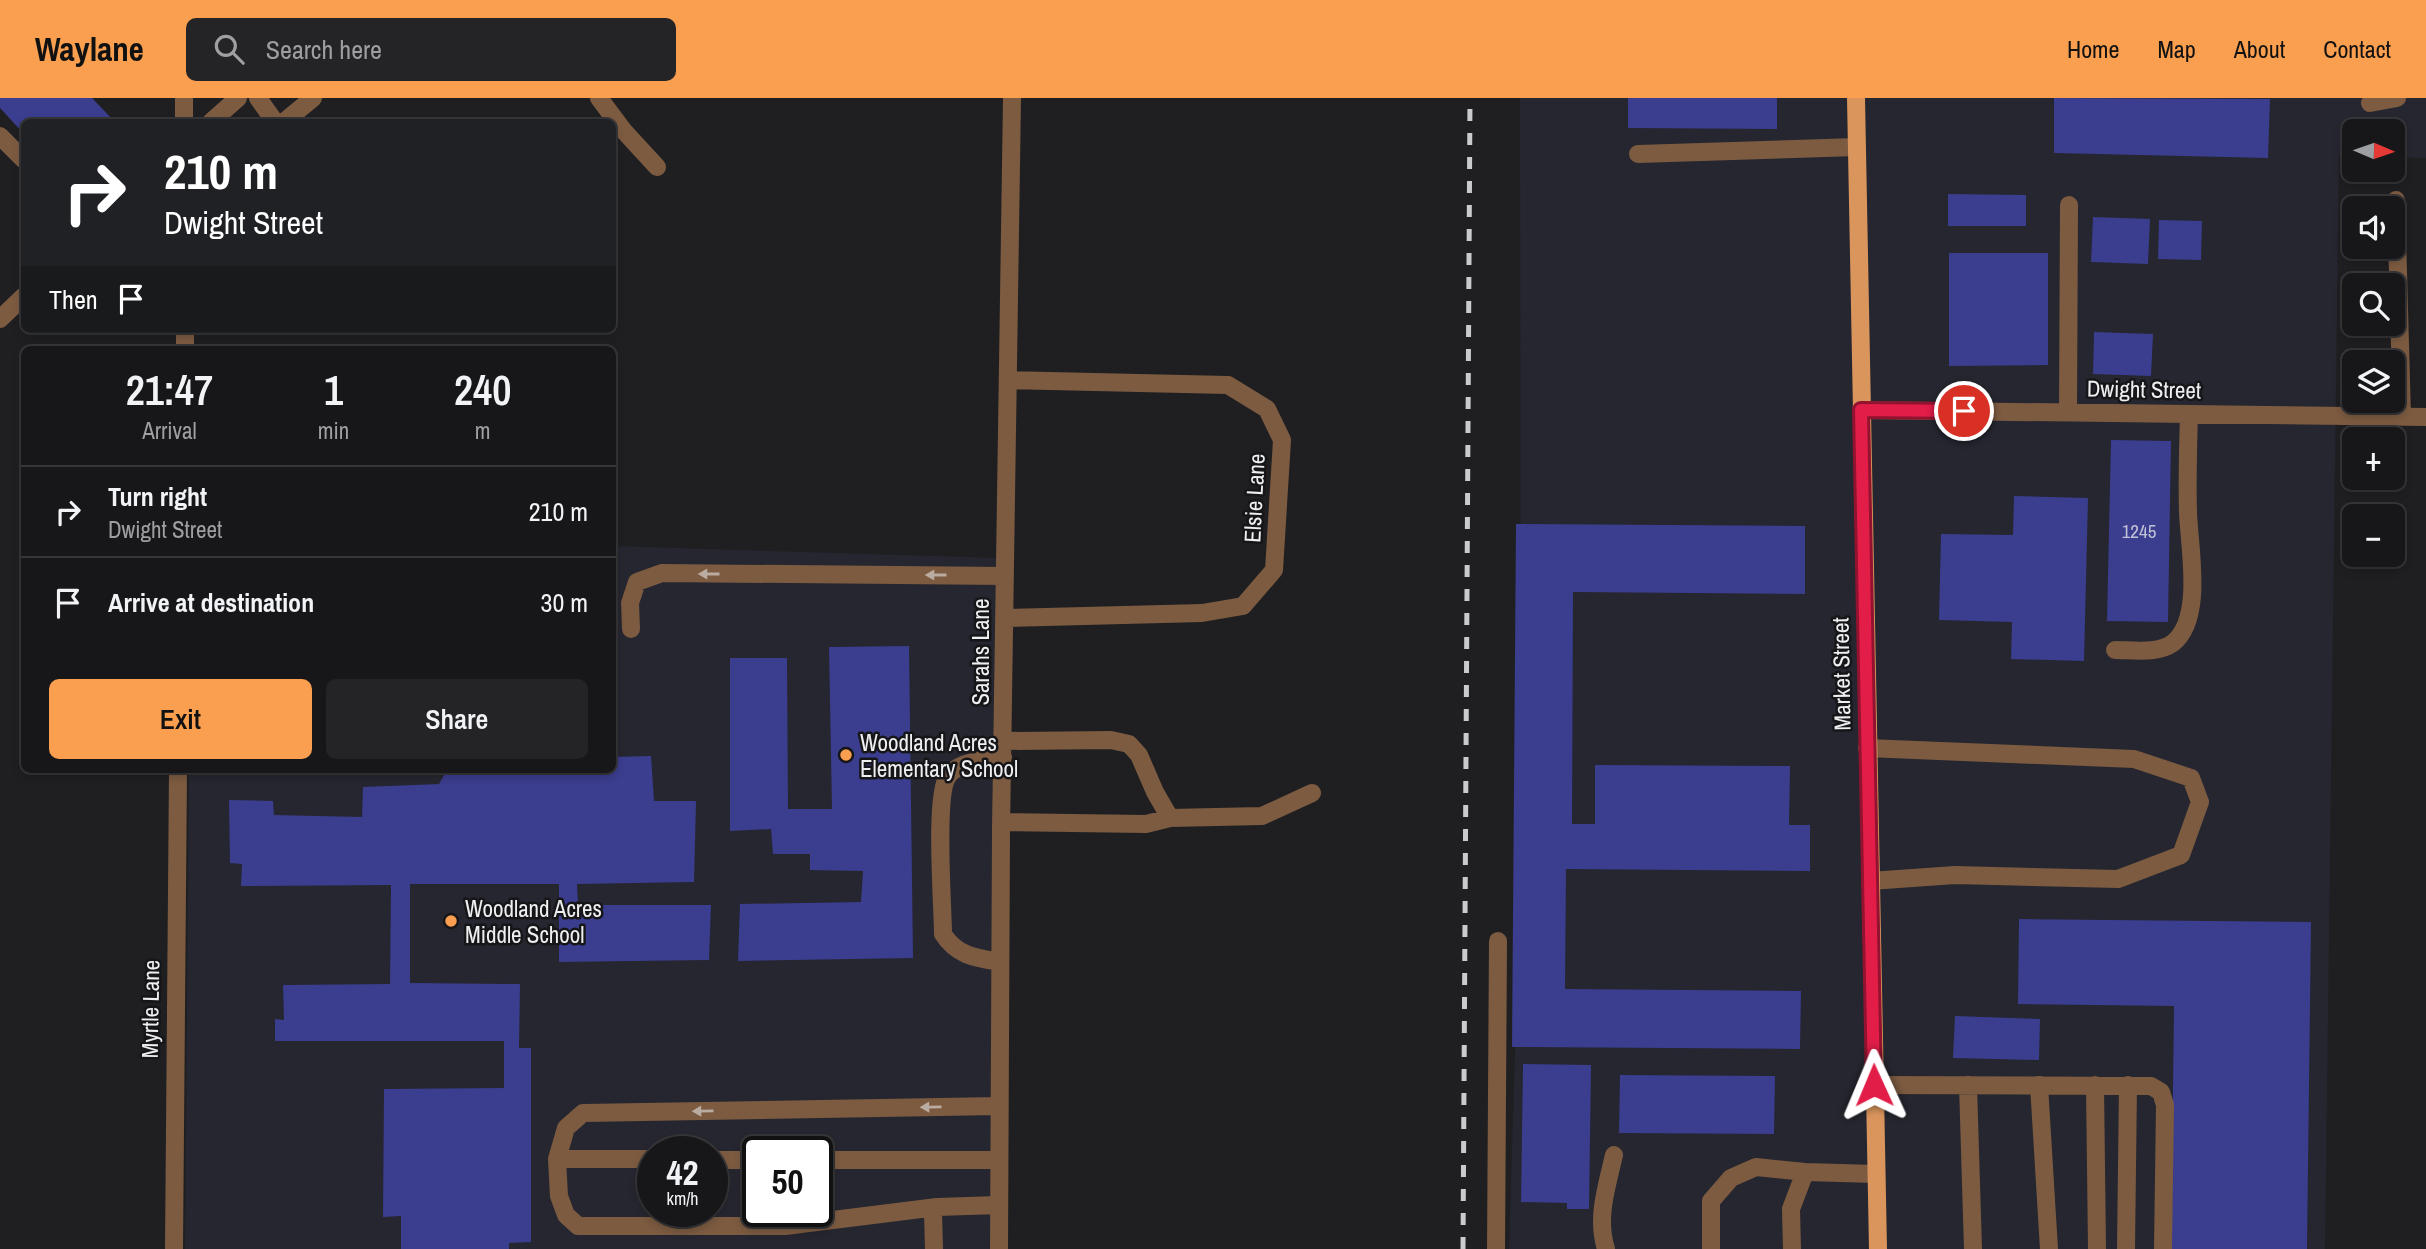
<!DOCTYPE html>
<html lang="en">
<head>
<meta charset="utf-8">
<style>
  :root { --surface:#17171a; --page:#242427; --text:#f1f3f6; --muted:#9e9fa2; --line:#363639; --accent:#fa9f4f }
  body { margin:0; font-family:"Archivo Narrow",sans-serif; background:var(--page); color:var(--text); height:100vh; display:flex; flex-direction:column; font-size:26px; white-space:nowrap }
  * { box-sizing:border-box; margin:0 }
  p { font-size:23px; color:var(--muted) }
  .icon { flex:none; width:38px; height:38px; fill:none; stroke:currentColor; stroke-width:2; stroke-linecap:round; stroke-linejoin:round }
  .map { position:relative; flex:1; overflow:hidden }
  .side { position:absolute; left:21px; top:248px; width:595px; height:427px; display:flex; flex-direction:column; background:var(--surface); border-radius:10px; box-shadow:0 4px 10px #0003,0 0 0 2px var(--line) }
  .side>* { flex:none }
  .top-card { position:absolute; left:21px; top:21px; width:595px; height:214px; border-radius:10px; box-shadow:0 4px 10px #0003,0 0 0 2px var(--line); background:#202124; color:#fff; overflow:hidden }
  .needle { width:46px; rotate:92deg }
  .fabs { position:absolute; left:2342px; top:21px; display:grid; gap:14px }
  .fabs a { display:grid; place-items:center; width:63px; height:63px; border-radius:10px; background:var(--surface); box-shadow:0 4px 10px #0003,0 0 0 2px var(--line); font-size:35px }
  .speed { position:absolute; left:637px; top:1038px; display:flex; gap:14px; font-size:35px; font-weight:700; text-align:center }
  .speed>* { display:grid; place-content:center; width:91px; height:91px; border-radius:50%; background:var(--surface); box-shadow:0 4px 10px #0003,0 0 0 2px var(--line); line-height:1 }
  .speed small { font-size:18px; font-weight:400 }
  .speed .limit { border:4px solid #111; border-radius:10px; background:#fff; color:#111 }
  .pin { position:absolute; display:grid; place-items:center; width:60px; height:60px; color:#fff; margin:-30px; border:4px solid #fff; border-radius:50%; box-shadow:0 2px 7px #0007 }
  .me { position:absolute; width:77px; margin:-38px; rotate:359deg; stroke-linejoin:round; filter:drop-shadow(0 0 5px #0008) }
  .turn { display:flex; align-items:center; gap:24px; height:147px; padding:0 28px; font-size:32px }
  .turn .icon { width:91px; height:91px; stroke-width:2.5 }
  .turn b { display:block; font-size:49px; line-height:60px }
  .then { display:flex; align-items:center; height:66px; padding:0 28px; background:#0003; gap:14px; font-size:26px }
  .eta { display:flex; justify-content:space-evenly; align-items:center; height:119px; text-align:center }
  .eta b { font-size:42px; font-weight:600; line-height:49px }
  .primary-button { display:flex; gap:14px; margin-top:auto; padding:14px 28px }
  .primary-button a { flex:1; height:80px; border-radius:10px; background:var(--accent); color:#111; font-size:28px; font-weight:600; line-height:80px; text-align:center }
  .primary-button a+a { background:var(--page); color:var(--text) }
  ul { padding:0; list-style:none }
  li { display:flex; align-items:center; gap:21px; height:91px; padding:0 28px; border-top:2px solid var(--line) }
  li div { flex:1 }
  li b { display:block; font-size:26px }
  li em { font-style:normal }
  header { display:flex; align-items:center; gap:42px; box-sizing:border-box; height:98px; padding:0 35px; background:var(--accent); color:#111 }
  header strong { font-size:33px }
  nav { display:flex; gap:38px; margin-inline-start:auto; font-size:24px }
  .search { width:490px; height:63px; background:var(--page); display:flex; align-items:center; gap:18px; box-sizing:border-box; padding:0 24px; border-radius:10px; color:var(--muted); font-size:26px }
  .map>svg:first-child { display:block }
</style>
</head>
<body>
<header>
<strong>Waylane</strong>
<div class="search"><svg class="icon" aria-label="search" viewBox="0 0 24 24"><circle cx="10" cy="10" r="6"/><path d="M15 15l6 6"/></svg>Search here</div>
<nav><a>Home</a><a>Map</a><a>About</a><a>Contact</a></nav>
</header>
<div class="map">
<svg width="2426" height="1151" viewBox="0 0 2426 1151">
  <rect width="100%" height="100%" fill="#1f1f22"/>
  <path fill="#25262f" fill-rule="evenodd" d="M1520,0H2426V60L2392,59V33H2354V58H2339L2325,1151H1509L1521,763Z
    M613,448L999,460L992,1151H185L189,672H612ZM653,1054H712V1113H653ZM758,1054H817V1113H758Z"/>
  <path fill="#3b3d8e" d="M0,0H92L115,24H24V36L0,10Z
    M1628,0H1777V31L1628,30Z
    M2054,0L2270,1L2268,60L2054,55Z
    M1948,96L2026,97V128H1948Z
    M2093,119L2150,121L2148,166L2091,164Z
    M2159,122L2202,123L2201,162L2158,161Z
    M1949,155H2048V267L1949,268Z
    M2094,234L2153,236L2151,278L2093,276Z
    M2111,342L2171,343L2168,524L2107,523Z
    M2014,398L2088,400L2084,563L2011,561L2012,524L1939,522L1941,436L2013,437Z
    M1516,426L1805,428V496L1573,494L1572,726H1595V667L1790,668L1789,727H1810V773L1566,771L1565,891L1801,893L1800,951L1512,949Z
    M909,548L913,860L738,863L740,806L861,804L863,773L810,772V756H773L771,731L730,733V560H787L788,711H832L829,549Z
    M651,658L654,703H696L694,784L577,786L578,807H711L709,862L559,864V786H410V885L520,886L519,950H531V1144L509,1145V1151H401V1118L383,1119L384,991L504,990V943H275V921L284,922L283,887L390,886L391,787L241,788L242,766L230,765L229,702L273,703L274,717L362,719L363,689L439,686L447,672H612V659Z
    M2019,821L2311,824L2307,1151H2171L2174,908L2018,906Z
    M1955,918L2040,921L2039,962L1953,960Z
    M1523,966L1591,967L1589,1111H1567V1105L1521,1104Z
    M1620,977L1775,978L1774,1036L1619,1035Z"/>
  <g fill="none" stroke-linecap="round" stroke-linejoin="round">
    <path stroke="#7c5b41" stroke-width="18" d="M184,0V24
      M258,0L275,24
      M599,0L623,32L657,69
      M2370,5L2397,0
      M211,24L238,0
      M284,24L313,0
      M0,38L24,62
      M1638,56L1857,49
      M2396,102L2402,319
      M0,221L24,198
      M185,252V231
      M1861,312L2426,319
      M2068,314L2069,107
      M1004,520L1202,515L1243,508L1274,472L1282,342L1267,311L1228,287L1008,282
      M631,531L630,505L637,484L662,475L1005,478
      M2115,552C2133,552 2158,556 2173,545C2204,520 2189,449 2188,414C2187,382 2188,349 2189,316
      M1003,643L1111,642L1129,646L1139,657L1155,694L1170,720
      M1867,650L2134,661L2191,680L2200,704L2181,757L2118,781L1955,777L1870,783
      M1002,724L1146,726L1170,720L1262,718L1312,695
      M1000,864C976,860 957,858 943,836C943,808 934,697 948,678C959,663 986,662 1003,659
      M1874,987L2151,988L2161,994L2165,1007L2163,1151
      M1968,987L1973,1151
      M2039,987L2049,1151
      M2095,987L2097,1151
      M557,1061H653
      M712,1062H758
      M817,1062H998
      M937,1109L785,1128H578L566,1117L559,1098L557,1061L566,1030L583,1015L999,1008
      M174,1151L178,672
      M934,1151L933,1114L937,1109L998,1107
      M999,1151L1001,732L1012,0
      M1496,1151L1498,843
      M1606,1151C1596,1120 1607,1088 1614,1057
      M1711,1151V1103L1731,1080L1756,1069L1805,1074L1876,1076
      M1792,1151L1791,1111L1805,1074
      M2126,1151L2128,987"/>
    <path stroke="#da955d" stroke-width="18" d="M1856,0L1878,1151"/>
    <path stroke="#cacbcd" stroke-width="5" stroke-dasharray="12 12" stroke-linecap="butt" d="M1463,1151L1470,0"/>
  </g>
  <defs><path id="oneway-solid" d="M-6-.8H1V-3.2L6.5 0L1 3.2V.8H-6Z" transform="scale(1.75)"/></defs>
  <g fill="#bbaca2">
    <use href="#oneway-solid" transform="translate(709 476) rotate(-180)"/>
    <use href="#oneway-solid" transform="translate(936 477) rotate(-180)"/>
    <use href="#oneway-solid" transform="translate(931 1009) rotate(179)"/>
    <use href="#oneway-solid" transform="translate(703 1013) rotate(179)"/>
  </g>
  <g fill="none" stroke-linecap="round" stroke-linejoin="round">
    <defs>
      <path id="route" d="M1874,987L1861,312L1964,313"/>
    </defs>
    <use href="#route" stroke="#92132f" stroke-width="18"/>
    <use href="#route" stroke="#e11d48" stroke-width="12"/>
  </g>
  <g fill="#fa9f4f" stroke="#161619" stroke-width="2.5">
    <circle cx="846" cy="657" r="7"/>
    <circle cx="451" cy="823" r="7"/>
  </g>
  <g text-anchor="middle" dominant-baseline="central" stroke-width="5" stroke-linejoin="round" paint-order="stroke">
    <g font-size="19" fill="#c1c2d8">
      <text x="2139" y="433">1245</text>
    </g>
    <g font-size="23" fill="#eeeff1" stroke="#161619">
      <text transform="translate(2144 291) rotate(1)">Dwight Street</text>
      <text transform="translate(1254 400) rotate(-87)">Elsie Lane</text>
      <text transform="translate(980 554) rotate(-90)">Sarahs Lane</text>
      <text transform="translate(1841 576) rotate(-91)">Market Street</text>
      <text transform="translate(150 911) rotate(-89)">Myrtle Lane</text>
    </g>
    <g font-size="23" fill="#eeeff1" stroke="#161619" text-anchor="start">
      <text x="860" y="644">Woodland Acres<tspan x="860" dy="26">Elementary School</tspan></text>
      <text x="465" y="810">Woodland Acres<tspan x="465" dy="26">Middle School</tspan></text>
    </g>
  </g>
</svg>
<div class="fabs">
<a><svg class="needle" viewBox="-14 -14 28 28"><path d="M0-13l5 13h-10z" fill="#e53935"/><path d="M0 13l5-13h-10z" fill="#9e9fa2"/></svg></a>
<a><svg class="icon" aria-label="sound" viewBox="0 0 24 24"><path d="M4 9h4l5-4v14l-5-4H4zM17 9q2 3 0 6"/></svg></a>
<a><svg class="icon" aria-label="search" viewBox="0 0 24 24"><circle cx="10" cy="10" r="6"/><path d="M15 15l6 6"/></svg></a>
<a><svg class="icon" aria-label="layers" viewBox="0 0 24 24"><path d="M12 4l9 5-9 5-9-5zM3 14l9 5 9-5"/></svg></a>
<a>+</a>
<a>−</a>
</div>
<div class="speed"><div>42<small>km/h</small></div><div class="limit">50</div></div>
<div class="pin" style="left:1964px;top:313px;background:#d93025"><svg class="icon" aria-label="arrive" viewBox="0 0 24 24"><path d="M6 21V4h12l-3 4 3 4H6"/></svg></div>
<svg class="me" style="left:1874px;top:987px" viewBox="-20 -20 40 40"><path d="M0-17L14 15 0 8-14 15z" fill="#e11d48" stroke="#fff" stroke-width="4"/></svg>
<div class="top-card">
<div class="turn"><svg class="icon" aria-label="right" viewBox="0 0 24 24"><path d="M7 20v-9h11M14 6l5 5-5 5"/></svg><div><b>210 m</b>Dwight Street</div></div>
<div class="then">Then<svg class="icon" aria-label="arrive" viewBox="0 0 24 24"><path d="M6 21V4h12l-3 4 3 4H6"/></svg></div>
</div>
<section class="side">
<div class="eta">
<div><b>21:47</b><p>Arrival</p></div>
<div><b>1</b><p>min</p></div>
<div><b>240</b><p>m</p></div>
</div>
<ul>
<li><svg class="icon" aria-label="right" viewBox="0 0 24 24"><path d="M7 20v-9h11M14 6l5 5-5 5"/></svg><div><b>Turn right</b><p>Dwight Street</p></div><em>210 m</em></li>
<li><svg class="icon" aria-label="arrive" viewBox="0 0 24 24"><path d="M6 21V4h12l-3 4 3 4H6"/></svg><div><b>Arrive at destination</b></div><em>30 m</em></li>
</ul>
<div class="primary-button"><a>Exit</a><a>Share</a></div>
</section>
</div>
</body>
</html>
